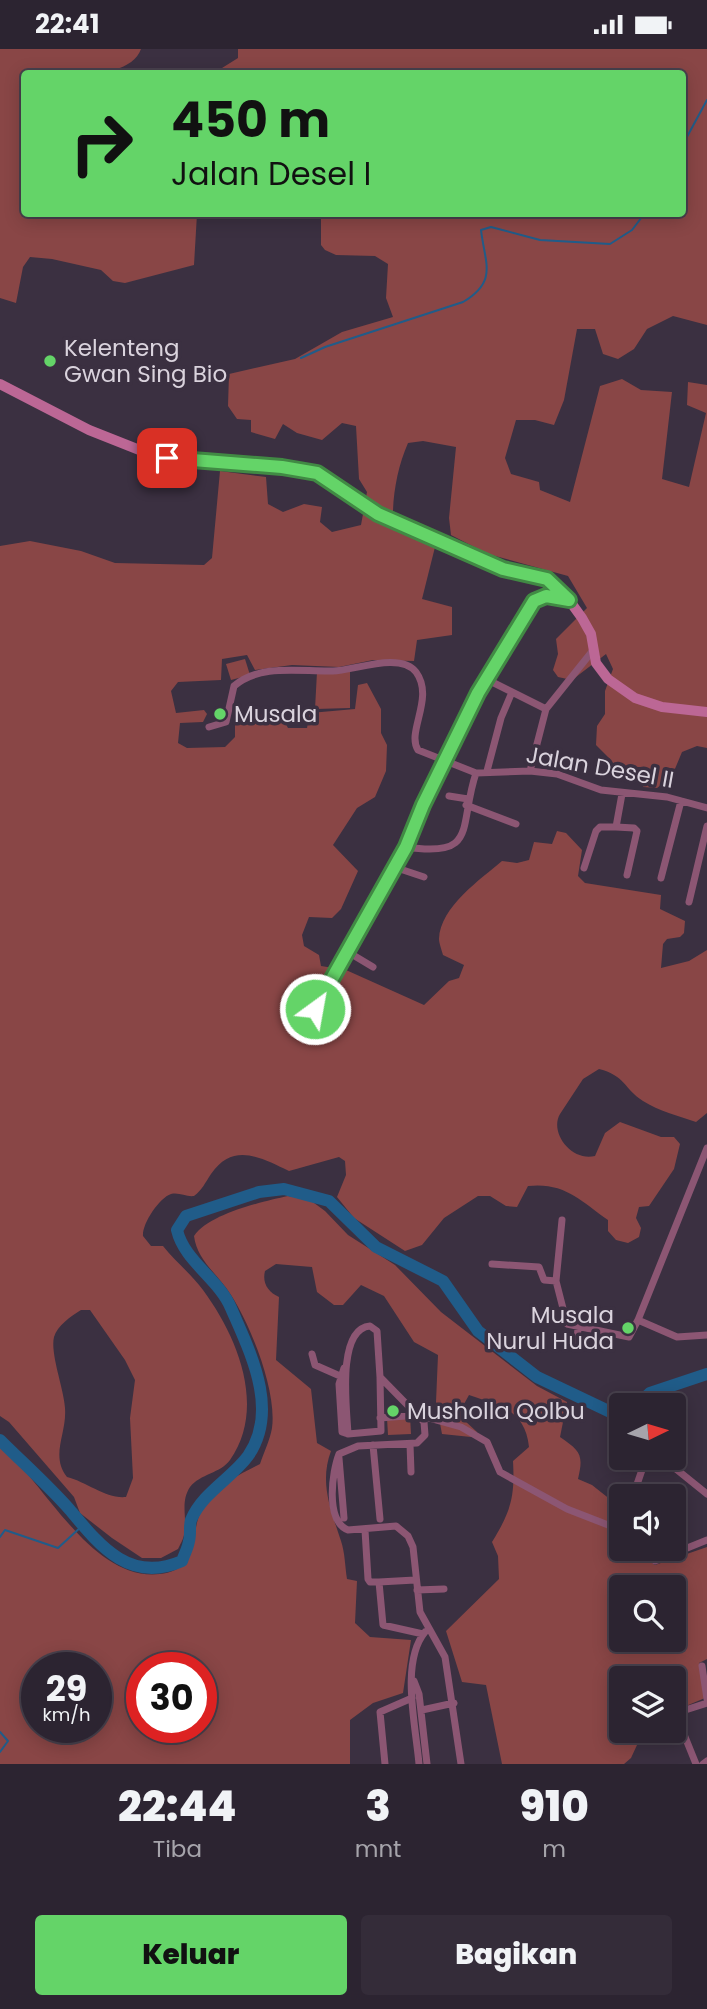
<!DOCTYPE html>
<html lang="id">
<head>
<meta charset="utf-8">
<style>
  :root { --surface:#2c2431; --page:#342c39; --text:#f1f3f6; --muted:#a6a4ab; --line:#48414d; --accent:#64d468 }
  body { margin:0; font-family:Poppins,sans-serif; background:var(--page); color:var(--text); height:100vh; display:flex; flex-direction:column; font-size:26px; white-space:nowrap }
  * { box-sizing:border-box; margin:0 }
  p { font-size:23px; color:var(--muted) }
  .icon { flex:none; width:38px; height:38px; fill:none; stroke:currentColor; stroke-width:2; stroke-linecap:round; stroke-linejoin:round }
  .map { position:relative; height:1715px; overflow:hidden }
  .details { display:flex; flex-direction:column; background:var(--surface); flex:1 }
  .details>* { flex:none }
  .hud { position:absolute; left:21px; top:21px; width:665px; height:147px; border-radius:7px; box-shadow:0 4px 18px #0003,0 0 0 2px var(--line); background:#64d468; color:#111; overflow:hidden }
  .needle { width:46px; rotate:85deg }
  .fabs { position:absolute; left:609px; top:1344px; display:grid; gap:14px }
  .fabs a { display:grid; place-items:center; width:77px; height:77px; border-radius:7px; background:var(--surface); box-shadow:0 4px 18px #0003,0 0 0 2px var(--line); font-size:35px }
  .speed { position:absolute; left:21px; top:1603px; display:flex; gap:14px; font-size:35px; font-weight:700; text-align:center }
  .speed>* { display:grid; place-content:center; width:91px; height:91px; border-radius:50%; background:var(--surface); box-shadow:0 4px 18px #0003,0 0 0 2px var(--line); line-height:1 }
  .speed small { font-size:18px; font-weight:400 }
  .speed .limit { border:10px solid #d22; background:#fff; color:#111 }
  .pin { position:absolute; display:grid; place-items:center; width:60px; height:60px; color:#fff; margin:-30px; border-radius:14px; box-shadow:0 4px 10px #0006 }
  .me { position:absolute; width:77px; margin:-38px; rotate:32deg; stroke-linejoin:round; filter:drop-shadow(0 0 5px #0008) }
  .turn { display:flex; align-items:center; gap:24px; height:147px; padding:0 35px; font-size:32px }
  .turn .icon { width:91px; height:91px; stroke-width:2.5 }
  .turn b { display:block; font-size:49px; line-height:60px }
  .eta { display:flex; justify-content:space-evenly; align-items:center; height:119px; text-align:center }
  .eta b { font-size:42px; font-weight:800; line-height:49px }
  .cta { display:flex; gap:14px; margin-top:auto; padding:14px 35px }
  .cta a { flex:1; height:80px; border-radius:7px; background:var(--accent); color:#111; font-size:28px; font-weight:800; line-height:80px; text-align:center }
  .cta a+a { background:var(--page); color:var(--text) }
  .status { display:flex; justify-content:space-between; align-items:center; height:49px; padding:0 35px; background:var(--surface); direction:ltr }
  .status svg { height:19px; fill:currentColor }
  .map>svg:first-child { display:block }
</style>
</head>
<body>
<div class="status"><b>22:41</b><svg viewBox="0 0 49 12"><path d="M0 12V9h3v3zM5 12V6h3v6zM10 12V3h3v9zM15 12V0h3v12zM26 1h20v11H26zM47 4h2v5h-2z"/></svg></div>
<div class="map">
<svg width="707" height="1715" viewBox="0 0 707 1715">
  <rect width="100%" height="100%" fill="#3b3041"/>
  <path fill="#894646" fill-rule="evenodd" d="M0,0H141C129,34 55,24 24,24V164L197,165L194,216L125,234L113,232L101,221L52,210L30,208L23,218L16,254L0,249Z
    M238,0H707V276L673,267L647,280L634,300L618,310L603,305L595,280H577L564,351L554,376L535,371H516L505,409L511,425L539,433L540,441L570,453L600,337L622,330L641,341L672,343L662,430L689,438L706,364L687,356L688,333L707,336V699L697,697L682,703L672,727L657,739L643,738L641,718H611L610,710L596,696L597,677L605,665V642L613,620L606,605L572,631L558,628L553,621L558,605L556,590L587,559L568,527L488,505L451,486L449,469L456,398L423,392L408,394C397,419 392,449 393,475L436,494L422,550L452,558V586L417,591L414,612L373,611L339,618L292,616L255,621L247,606L222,610L221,631L178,633L171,642L176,664L204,661L207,665L203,673L180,674L178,694L187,699L225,698L235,688V672L243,667L280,664L288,679H307L310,664L355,660L358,636L367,634L381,660V684L387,696L386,722L375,748L357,759L333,796L358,822L341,860L332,869L309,868L302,886L304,897L319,906L321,917L346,921L424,956L449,932L459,929L464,916L443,906C442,902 439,894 439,890C440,858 481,830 502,812L517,814L529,811L534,793L552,795L557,782L566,784L582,801L578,827L585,834L661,846L660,860L685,872L684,884L680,888L667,890L663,895L661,919L689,912L707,901V1064L696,1073C678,1067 659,1062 643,1052C623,1039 626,1027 599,1020L583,1030L560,1065C549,1084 572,1113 595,1107L605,1084L620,1073L661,1088H674L680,1095L674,1120L649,1157L639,1158L636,1169L641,1179L639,1188L628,1194L616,1191L608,1182V1171C580,1151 564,1133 528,1137L517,1158L506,1157L490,1147H478L444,1169L422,1196L405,1202L354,1169L337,1148L346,1126L345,1112L339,1108L289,1122C260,1108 233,1093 211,1125C205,1134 202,1141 194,1147C186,1148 179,1143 171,1145C159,1149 142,1175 143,1187L151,1197H163C175,1212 191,1225 203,1241C237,1287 267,1358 230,1411C221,1424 200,1425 190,1438C181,1452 186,1465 185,1480C185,1487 181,1494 178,1500L161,1509H142L112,1489L80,1464L74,1448L9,1373L0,1367V497L30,492L81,502L115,514L204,516L212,509L220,422L266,428L268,455L283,463L304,455L322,458L320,473L332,483L361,476L367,443L359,430L356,377L342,374L322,391L297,384L283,375L275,390L251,383V371L237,370L228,357L229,325L295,310L342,283L393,268L386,249L388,215L375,207L336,206L325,201L321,196V165L682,164V24H214L238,9ZM81,1261H90L125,1311L135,1331L130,1369L133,1429L126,1448C106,1450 87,1433 67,1428C50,1406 67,1385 65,1359C64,1340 50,1305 54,1288C57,1277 71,1267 81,1261Z
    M245,610L250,626L231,631L226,615Z
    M317,623H350V659L315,660Z
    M288,1147L310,1151L325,1162L348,1186L395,1216L441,1263L537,1337L567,1353L560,1388C580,1402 584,1405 578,1430L592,1436L616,1455L612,1482L621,1492V1500H632L655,1516L707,1498V1610L699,1614L705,1649L674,1662V1629H621V1682H654L637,1696L631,1709L624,1715H502L486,1636L462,1633L446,1582L499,1530L498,1507L492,1493C511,1462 515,1448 513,1412L529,1398C525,1361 501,1357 469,1346L464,1355V1371L477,1383L471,1388L442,1385L436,1353L438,1306L414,1293L384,1247L361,1236L343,1256H334L317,1243L312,1218L276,1215L265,1222C262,1234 268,1243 279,1248L276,1311L311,1340L317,1394L331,1402C319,1434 331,1461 341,1492C345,1504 345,1517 347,1530L357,1532L355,1574L370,1588L411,1591L403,1644L373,1654L350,1671V1715H0V1396C45,1434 92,1533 160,1525C170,1524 181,1520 187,1511C195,1500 194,1482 198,1470C206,1443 237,1426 260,1415C264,1403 270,1391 272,1379C277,1342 251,1277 231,1246C219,1226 197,1212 194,1187C209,1165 261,1153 288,1147ZM621,1538H674V1591H621ZM37,1619H96V1678H37ZM142,1619H201V1678H142Z
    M410,1367L411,1385L388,1386L387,1369Z"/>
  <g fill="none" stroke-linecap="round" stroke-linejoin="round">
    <path stroke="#205c89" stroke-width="2" d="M682,97L707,51
      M301,309L325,298L463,253C498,232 485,215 481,181L491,178L540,191L610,195L632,181L645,164
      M0,1488L5,1481L58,1499L82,1477
      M0,1683L8,1692L0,1703"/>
    <path stroke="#205c89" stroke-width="12" d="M637,1356L650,1344L707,1325
      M0,1391C23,1414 48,1436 70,1461C100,1497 130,1535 182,1512C184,1506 188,1499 189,1492C191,1485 189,1477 191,1471C202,1444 232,1429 248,1407C280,1361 250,1303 231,1259C219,1230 184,1212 177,1181L186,1167L259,1143L284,1140L329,1152L376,1198L443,1232L478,1282L537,1328L621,1368"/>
    <path stroke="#8c5673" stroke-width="7" d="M486,630L546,660
      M209,678L226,673L234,637C261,614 301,623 333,622C353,622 400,602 416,623C435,649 406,683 418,701L476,724L530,722L557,725L601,741L667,748L707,759
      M487,722L501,669L512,643
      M530,722L546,660L594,600
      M449,747L468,750
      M466,756L516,775
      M616,778L634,779L637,782L627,826
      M406,798C479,809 458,778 476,724
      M394,818L424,828
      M584,819L596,782L600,778H616L622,745
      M661,829L681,752
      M689,853L707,777
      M348,903L373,918
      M315,960L406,798L478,644L534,553L546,547L569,551
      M707,1099L638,1271L677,1288L707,1286
      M492,1215L539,1218L544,1231L556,1232L567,1275L629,1288L638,1271
      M556,1232L562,1171
      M577,1292L578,1279
      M312,1305L315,1316L340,1327
      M344,1319L339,1335L342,1383L348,1385
      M380,1328L381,1382L348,1385C347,1362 336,1280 370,1277L377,1282L380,1328L424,1373L425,1386L417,1394L358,1397L339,1405C332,1423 325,1472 348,1481L396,1477L408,1487L413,1498L420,1563L445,1608L461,1715
      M380,1369L418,1366L461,1378L487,1393L500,1423L567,1460L621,1481
      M410,1395L411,1423
      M373,1396L380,1470
      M339,1409L344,1469
      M676,1420L707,1445
      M633,1447L644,1415
      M365,1481L368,1530L370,1533H379L383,1576L423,1585
      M640,1500L655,1512L707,1491
      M379,1533L415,1531
      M417,1541L444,1540
      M702,1617L707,1650
      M414,1632L419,1645L427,1715
      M422,1661L454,1654
      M385,1715L380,1663L412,1649
      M419,1715C416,1678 400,1613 425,1583
      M696,1715L677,1668L679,1663L707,1654
      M703,1715L707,1712"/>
    <path stroke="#bc6795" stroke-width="10" d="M0,335L89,381L142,402L176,410L282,418L318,424L378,465L503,520L547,530L564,544L582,569L591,585L596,614L608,630L635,649L662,658L707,663"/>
  </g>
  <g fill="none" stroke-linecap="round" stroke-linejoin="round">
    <defs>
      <path id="route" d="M167,409L282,418L317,424L378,465L503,520L547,530L569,551L546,547L534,552L478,644L423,756L406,798L315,960"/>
    </defs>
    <use href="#route" stroke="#418a44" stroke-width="18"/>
    <use href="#route" stroke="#64d468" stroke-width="12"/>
  </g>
  <g fill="#64d468" stroke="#3b3041" stroke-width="2.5">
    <circle cx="50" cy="312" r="7"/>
    <circle cx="220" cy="665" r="7"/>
    <circle cx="628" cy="1279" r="7"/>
    <circle cx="393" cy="1362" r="7"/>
  </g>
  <g text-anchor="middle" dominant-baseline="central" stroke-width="7" stroke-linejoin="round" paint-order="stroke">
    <g font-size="23" fill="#dad3dd" stroke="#3b3041" text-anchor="start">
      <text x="64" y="299">Kelenteng<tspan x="64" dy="26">Gwan Sing Bio</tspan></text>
      <text x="234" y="665">Musala</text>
      <text x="614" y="1266" text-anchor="end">Musala<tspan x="614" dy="26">Nurul Huda</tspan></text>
      <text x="407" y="1362">Musholla Qolbu</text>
    </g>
    <g font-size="23" fill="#dad3dd" stroke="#3b3041">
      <text transform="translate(600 718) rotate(10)">Jalan Desel II</text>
    </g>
  </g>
</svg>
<div class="fabs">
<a><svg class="needle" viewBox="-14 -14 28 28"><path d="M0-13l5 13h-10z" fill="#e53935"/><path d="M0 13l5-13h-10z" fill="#a6a4ab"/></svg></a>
<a><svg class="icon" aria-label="sound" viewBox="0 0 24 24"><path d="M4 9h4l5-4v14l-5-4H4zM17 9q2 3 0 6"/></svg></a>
<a><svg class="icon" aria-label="search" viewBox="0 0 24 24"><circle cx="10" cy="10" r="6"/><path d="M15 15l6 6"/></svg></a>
<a><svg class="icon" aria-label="layers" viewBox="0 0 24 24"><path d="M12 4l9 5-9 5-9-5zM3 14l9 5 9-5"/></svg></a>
</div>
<div class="speed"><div>29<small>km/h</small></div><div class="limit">30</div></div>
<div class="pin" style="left:167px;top:409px;background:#d93025"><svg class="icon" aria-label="arrive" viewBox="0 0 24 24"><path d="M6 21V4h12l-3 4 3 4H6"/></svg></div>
<svg class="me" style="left:315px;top:960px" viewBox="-20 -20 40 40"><circle r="17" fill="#64d468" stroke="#fff" stroke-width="3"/><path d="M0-11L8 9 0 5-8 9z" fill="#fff"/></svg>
<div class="hud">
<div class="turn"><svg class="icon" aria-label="right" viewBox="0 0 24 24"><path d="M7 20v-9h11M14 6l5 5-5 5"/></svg><div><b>450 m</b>Jalan Desel I</div></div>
</div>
</div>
<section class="details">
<div class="eta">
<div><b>22:44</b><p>Tiba</p></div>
<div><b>3</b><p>mnt</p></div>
<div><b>910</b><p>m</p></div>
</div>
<div class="cta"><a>Keluar</a><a>Bagikan</a></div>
</section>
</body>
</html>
